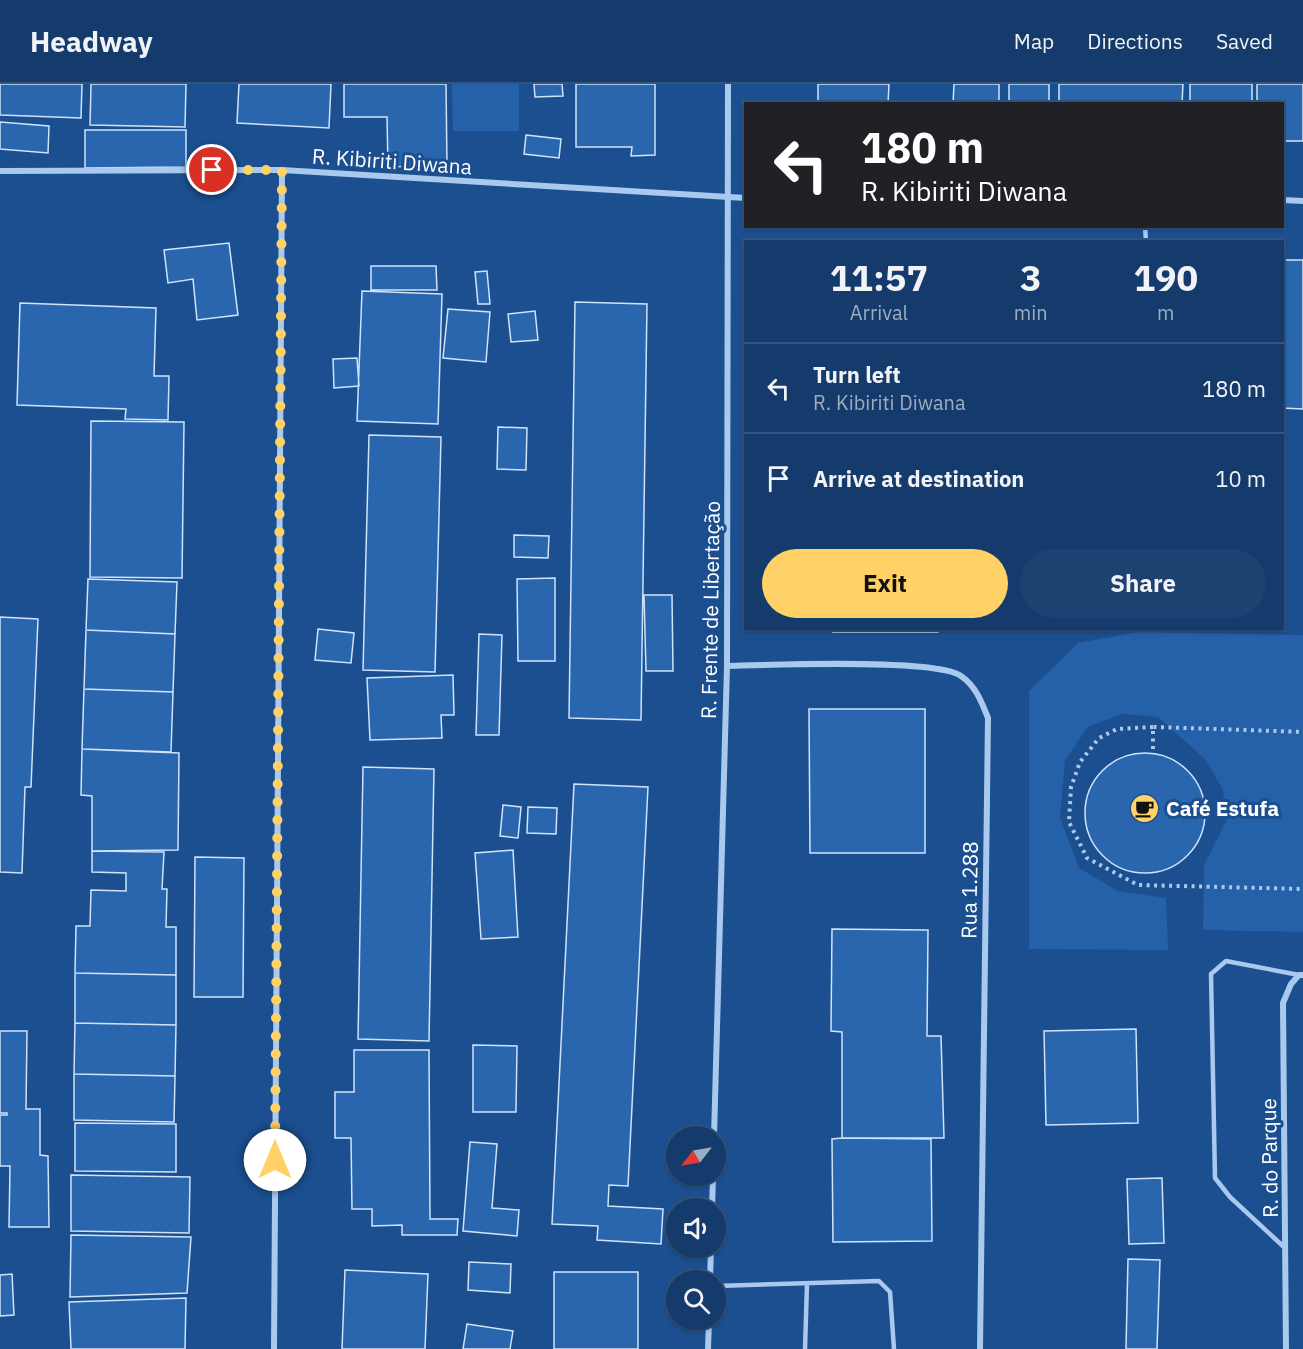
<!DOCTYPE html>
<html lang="en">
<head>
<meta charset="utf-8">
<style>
  :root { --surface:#143b6b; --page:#1d4271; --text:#f1f3f6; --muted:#9dadc1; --line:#33557e; --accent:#ffd166 }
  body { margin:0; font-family:"IBM Plex Sans",sans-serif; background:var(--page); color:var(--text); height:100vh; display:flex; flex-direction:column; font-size:22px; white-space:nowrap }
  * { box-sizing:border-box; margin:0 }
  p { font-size:20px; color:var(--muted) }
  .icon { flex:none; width:33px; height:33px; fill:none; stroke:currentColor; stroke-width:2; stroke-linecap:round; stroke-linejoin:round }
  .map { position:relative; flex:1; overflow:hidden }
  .side { position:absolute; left:744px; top:156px; width:540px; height:390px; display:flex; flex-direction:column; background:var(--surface); border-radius:0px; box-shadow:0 2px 4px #0004,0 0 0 2px var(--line) }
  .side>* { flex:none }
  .guide { position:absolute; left:744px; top:18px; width:540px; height:126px; border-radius:0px; box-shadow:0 2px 4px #0004,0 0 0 2px var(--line); background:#202124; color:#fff; overflow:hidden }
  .needle { width:39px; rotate:239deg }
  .fabs { position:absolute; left:666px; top:1042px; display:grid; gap:12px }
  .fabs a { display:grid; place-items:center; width:60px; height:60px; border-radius:50%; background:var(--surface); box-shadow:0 2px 4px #0004,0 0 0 2px var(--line); font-size:30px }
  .pin { position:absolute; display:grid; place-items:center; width:51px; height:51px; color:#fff; margin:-26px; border:3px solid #fff; border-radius:50%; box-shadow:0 2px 6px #0007 }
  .me { position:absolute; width:66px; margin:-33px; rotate:0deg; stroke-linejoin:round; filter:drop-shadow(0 0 4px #0008) }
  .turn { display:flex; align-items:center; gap:21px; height:126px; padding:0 18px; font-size:27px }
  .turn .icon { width:78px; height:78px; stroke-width:2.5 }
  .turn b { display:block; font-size:42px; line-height:51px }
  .eta { display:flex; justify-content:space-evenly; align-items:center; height:102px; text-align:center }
  .eta b { font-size:36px; font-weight:700; line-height:42px }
  .button { display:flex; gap:12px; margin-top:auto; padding:12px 18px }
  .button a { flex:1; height:69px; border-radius:36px; background:var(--accent); color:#111; font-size:24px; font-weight:700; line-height:69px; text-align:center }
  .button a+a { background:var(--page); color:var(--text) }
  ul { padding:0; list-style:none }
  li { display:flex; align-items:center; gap:18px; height:90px; padding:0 18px; border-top:2px solid var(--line) }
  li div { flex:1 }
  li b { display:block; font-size:22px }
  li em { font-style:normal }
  header { display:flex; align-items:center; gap:36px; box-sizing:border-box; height:84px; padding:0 30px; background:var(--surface); border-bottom:2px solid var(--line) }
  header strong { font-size:28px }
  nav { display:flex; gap:33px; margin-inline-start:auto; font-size:21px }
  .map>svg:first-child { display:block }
</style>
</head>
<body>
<header>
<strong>Headway</strong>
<nav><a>Map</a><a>Directions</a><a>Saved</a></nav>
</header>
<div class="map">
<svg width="1303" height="1265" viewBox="0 0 1303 1265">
  <rect width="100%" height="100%" fill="#1b4f8f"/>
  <path fill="#2461a8" d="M452,0H519V47H453Z
    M1138,548L1303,551V848L1203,846L1204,781L1226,737L1223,706L1205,675L1158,633L1122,630L1088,643L1065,676L1060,734L1079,784L1118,807L1166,814L1168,866L1029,865V607L1078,559Z"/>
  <path fill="#2a66ad" stroke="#cfe3fa" stroke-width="1.5" d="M0,0H82L81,34L0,31Z
    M91,0H186L185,43L90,41Z
    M239,0H331L329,44L237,39Z
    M344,0H446L447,81L388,83L387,33H344Z
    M534,0H562L563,12L535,13Z
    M576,0H655V71L631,72L632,63H576Z
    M818,0H889L888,20H818Z
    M954,0H999V20H953Z
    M1009,0H1049V20H1009Z
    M1059,0H1183L1182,20H1059Z
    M1190,0H1252V20H1190Z
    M1257,0H1303V57H1282V20H1257Z
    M0,38L49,42L48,69L0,65Z
    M85,46H186V83L85,84Z
    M526,51L561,55L559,74L524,70Z
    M229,159L238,231L197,236L193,195L168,199L164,166Z
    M1282,176H1303V325L1282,324Z
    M371,182H436L437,206H371Z
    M487,187L490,220H478L475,188Z
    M362,207L442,210L438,340L357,337Z
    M575,218L647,220L641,636L569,634Z
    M20,219L156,224L154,292H169L168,336L125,335L126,325L17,321Z
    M448,225L490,228L486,278L443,274Z
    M535,227L538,256L511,258L508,230Z
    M357,274L359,302L334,304L333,275Z
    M91,337L184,338L182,494L90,493Z
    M498,343L527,344L526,386L497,385Z
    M369,351L441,353L435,588L363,586Z
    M514,451L549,452L548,474L514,473Z
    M555,494V577H518L517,495Z
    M88,495L177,498L175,550L86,546Z
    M644,511H672L673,587H646Z
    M0,533L38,535L31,703H25L22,789L0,788Z
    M833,544H938V548H833Z
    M318,545L354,549L351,579L315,576Z
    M86,546L175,550L173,608L84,605Z
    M479,550L502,551L499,651H476Z
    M453,591L454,631H441L442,654L370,656L367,594Z
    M84,605L173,608L171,668L82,665Z
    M809,625H925V769H810Z
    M82,665L179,669L178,766L92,767V712L81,711Z
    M1085 729a60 60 0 1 1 120 0a60 60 0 1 1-120 0Z
    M363,683L434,685L429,957L358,955Z
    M574,700L648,703L628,1102L609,1101L608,1122L663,1125L661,1160L597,1156L598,1142L552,1140Z
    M503,721L521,723L518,754L500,752Z
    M528,723L557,724L556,750L527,749Z
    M513,766L518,853L481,855L475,769Z
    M92,767L164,768L162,805H167L166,843H176V891L75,889L76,842H90L91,806L126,807V789L92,788Z
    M195,773L244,774L243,913H194Z
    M832,845L928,846L927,952H941L944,1054H842V948L831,947Z
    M75,889L176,891V941L75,939Z
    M75,939L176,941L175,992L74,990Z
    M1136,945L1138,1039L1046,1041L1044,947Z
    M0,947H27L26,1025H40V1071L48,1072L49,1143H9L10,1082H0V1031H7V1029H0Z
    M473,961L517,962L516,1028H473Z
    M354,966H429L430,1135H458L457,1151H402V1141L372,1142V1125H352L351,1054H335V1008H354Z
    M74,990L175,992L174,1038L74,1036Z
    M75,1039L176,1040V1088L75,1087Z
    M842,1054L931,1055L932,1157L833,1158L832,1055Z
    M470,1058L497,1060L492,1124L519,1126L517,1152L463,1147Z
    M71,1091L190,1093L189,1149L71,1147Z
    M1162,1094L1164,1159L1129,1160L1127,1095Z
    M71,1151L191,1153L187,1209L70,1213Z
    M1128,1175L1160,1176L1157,1265H1126Z
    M469,1178L511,1180L510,1209L468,1206Z
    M345,1186L428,1190L425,1265H342Z
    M554,1188H638V1265H554Z
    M12,1190L14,1231L0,1232V1191Z
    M186,1214L185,1265H71L69,1218Z
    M467,1240L513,1247L510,1265H463Z"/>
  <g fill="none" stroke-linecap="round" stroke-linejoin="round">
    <path stroke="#a9c9ee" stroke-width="4" stroke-dasharray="3 4.5" stroke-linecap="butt" d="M1153,643L1117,645L1099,654L1080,678L1071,703L1069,738L1087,774L1138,801L1303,805
      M1153,665V643L1303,648"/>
    <path stroke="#a9c9ee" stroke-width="4.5" d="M1145,142L1146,158
      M1285,1164L1230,1113L1215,1094L1211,890L1226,877L1299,891
      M716,1202L879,1197L890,1208L894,1265
      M805,1265L807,1200"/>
    <path stroke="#a9c9ee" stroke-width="6" d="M0,87L282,86L746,114
      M1282,116L1303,117
      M727,582C767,581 936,574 961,592C976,602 982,619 988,634L980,1265
      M714,1053L727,582L728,0
      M712,1125L713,1092
      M710,1197L711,1164
      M274,1265L282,86
      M708,1265L709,1236
      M1286,1265L1283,919L1291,900L1299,891H1303"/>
  </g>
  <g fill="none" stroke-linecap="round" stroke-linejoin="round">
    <path stroke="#ffd166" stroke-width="10" stroke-dasharray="0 18" d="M212,86H282L275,1076"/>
  </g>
  <defs>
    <symbol id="cafe-disc" viewBox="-11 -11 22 22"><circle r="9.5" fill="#ffd166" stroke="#1b4f8f"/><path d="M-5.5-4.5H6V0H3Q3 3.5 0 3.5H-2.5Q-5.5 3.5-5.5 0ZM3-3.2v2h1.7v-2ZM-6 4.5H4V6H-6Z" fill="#111"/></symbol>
  </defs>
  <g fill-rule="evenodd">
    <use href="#cafe-disc" x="1128" y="708" width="33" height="33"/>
  </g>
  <g text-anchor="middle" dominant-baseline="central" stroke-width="6" stroke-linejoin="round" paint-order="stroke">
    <g font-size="21" fill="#fff" stroke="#1b4f8f">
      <text transform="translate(392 77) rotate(4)">R. Kibiriti Diwana</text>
      <text transform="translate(710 526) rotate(-89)">R. Frente de Libertação</text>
      <text transform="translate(969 806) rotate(-89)">Rua 1.288</text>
      <text transform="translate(1269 1074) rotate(-91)">R. do Parque</text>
    </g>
    <g font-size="21" font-weight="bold" fill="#fff" stroke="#1b4f8f" text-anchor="start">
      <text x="1166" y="724">Café Estufa</text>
    </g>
  </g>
</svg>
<div class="fabs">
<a><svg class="needle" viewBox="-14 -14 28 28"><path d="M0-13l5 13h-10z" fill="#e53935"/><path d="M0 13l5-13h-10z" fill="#9dadc1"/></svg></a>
<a><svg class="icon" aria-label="sound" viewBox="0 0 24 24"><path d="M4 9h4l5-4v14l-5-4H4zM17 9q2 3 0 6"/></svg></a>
<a><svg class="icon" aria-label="search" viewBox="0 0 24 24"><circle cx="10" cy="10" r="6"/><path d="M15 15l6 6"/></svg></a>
</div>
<div class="pin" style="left:212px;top:86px;background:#d93025"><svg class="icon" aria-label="arrive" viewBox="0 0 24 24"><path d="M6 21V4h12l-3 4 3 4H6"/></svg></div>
<svg class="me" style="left:275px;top:1076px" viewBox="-20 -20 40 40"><circle r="19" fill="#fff"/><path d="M0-13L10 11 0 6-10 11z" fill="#ffd166"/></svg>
<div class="guide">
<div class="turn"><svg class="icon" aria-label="left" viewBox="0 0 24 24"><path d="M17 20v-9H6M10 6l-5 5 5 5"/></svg><div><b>180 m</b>R. Kibiriti Diwana</div></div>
</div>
<section class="side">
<div class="eta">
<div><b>11:57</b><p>Arrival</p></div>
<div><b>3</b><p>min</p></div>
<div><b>190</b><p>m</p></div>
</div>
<ul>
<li><svg class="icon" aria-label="left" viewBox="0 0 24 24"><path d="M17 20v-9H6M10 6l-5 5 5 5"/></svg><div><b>Turn left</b><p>R. Kibiriti Diwana</p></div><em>180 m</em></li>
<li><svg class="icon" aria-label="arrive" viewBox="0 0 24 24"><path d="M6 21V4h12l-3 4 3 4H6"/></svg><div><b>Arrive at destination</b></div><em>10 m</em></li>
</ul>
<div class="button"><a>Exit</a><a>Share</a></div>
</section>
</div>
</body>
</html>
